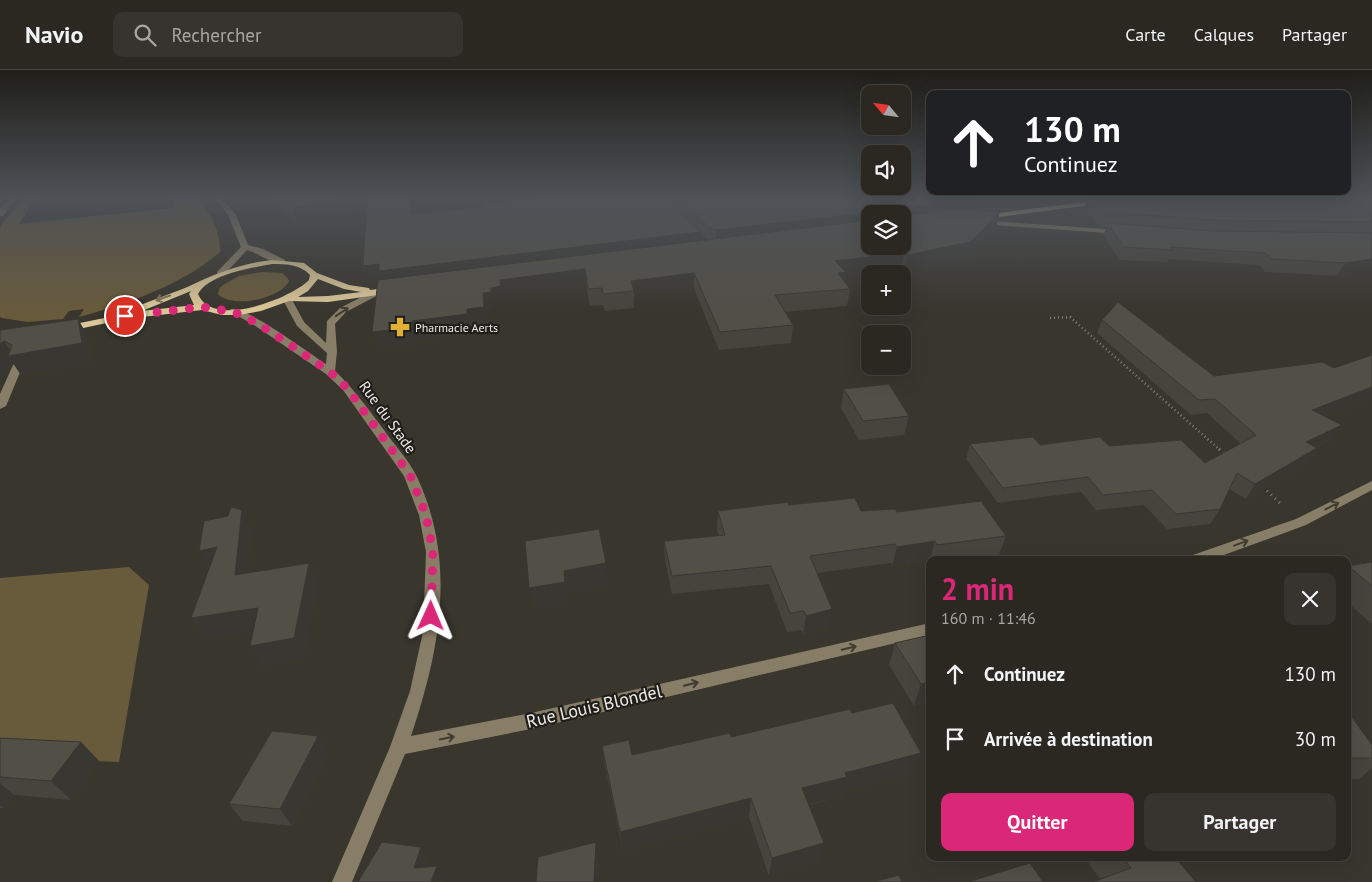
<!DOCTYPE html>
<html lang="fr">
<head>
<meta charset="utf-8">
<style>
  :root { --surface:#2b2822; --page:#37342f; --text:#f1f3f6; --muted:#a6a6a5; --line:#474440; --accent:#db2777 }
  body { margin:0; font-family:"PT Sans",sans-serif; background:var(--page); color:var(--text); height:100vh; display:flex; flex-direction:column; font-size:19px; white-space:nowrap }
  * { box-sizing:border-box; margin:0 }
  p { font-size:16px; color:var(--muted) }
  .icon { flex:none; width:28px; height:28px; fill:none; stroke:currentColor; stroke-width:2; stroke-linecap:round; stroke-linejoin:round }
  .map { position:relative; flex:1; overflow:hidden }
  .drawer { position:absolute; left:926px; top:486px; width:425px; height:305px; display:flex; flex-direction:column; background:var(--surface); border-radius:10px; box-shadow:0 5px 20px #0002,0 0 0 1px var(--line) }
  .drawer>* { flex:none }
  .hud { position:absolute; left:926px; top:20px; width:425px; height:105px; border-radius:10px; box-shadow:0 5px 20px #0002,0 0 0 1px var(--line); background:#202124; color:#fff; overflow:hidden }
  .needle { width:32px; rotate:299deg }
  .fabs { position:absolute; left:861px; top:15px; display:grid; gap:10px }
  .fabs a { display:grid; place-items:center; width:50px; height:50px; border-radius:10px; background:var(--surface); box-shadow:0 5px 20px #0002,0 0 0 1px var(--line); font-size:25px }
  .pin { position:absolute; display:grid; place-items:center; width:42px; height:42px; color:#fff; margin:-21px; border:2px solid #fff; border-radius:50%; box-shadow:0 1px 5px #0007 }
  .me { position:absolute; width:55px; margin:-28px; rotate:1deg; stroke-linejoin:round; filter:drop-shadow(0 0 4px #0008) }
  .turn { display:flex; align-items:center; gap:18px; height:105px; padding:0 15px; font-size:22px }
  .turn .icon { width:65px; height:65px; stroke-width:2.5 }
  .turn b { display:block; font-size:35px; line-height:42px }
  .round { display:grid; place-items:center; flex:none; width:52px; height:52px; border-radius:10px; background:var(--page) }
  .overview { display:flex; align-items:center; justify-content:space-between; height:85px; padding:0 15px }
  h1 { font-size:30px; font-weight:700; line-height:38px; color:var(--accent) }
  .cta { display:flex; gap:10px; margin-top:auto; padding:10px 15px }
  .cta a { flex:1; height:58px; border-radius:10px; background:var(--accent); color:#fff; font-size:20px; font-weight:700; line-height:58px; text-align:center }
  .cta a+a { background:var(--page); color:var(--text) }
  ul { padding:0; list-style:none }
  li { display:flex; align-items:center; gap:15px; height:65px; padding:0 15px }
  li div { flex:1 }
  li b { display:block; font-size:19px }
  li em { font-style:normal }
  header { display:flex; align-items:center; gap:30px; box-sizing:border-box; height:70px; padding:0 25px; background:var(--surface); border-bottom:1px solid var(--line) }
  header strong { font-size:24px }
  nav { display:flex; gap:28px; margin-inline-start:auto; font-size:18px }
  .search { width:350px; height:45px; background:var(--page); display:flex; align-items:center; gap:12px; box-sizing:border-box; padding:0 18px; border-radius:10px; color:var(--muted); font-size:19px }
  .map>svg:first-child { display:block }
</style>
</head>
<body>
<header>
<strong>Navio</strong>
<div class="search"><svg class="icon" aria-label="search" viewBox="0 0 24 24"><circle cx="10" cy="10" r="6"/><path d="M15 15l6 6"/></svg>Rechercher</div>
<nav><a>Carte</a><a>Calques</a><a>Partager</a></nav>
</header>
<div class="map">
<svg width="1372" height="812" viewBox="0 0 1372 812">
  <rect width="100%" height="100%" fill="#39362e"/>
  <path fill="#685b3c" d="M24,127H36L19,154L173,138L174,127H197C210,144 221,160 220,182C180,216 129,233 79,247L84,239L69,241L63,249L28,252L2,248L0,247V157Z
    M262,202L282,203L287,207L289,211C281,229 231,239 218,224L219,219L223,215L239,206Z
    M129,497L149,515L119,692L0,687V508Z"/>
  <g fill="none" stroke-linecap="round" stroke-linejoin="round">
    <path stroke="#84817a" stroke-width="2.5" stroke-dasharray="1 3" stroke-linecap="butt" d="M1050,248L1070,247L1220,380"/>
    <path stroke="#84817a" stroke-width="3" stroke-dasharray="1 4.5" stroke-linecap="butt" d="M1219,379L1226,385
      M1263,417L1282,435"/>
    <path fill="#887e68" fill-rule="evenodd" d="M10,127H17L3,146H0V139Z
      M215,127H221L236,145L248,175L263,179L285,190V194C273,195 258,183 247,180L223,206H217V202L241,177L228,145Z
      M977,150L1120,160L1124,162L1120,164L980,154H977Z
      M377,219L381,222L380,224L346,242L335,254L337,282L335,301C354,319 368,339 384,360C394,375 409,390 417,407C457,492 440,580 411,666L531,643L930,553V565L531,659L405,684L352,812H332L390,677L410,621L423,562L426,482L419,445L404,406L343,320L326,304L254,255L229,241L231,239C246,236 310,284 326,294L327,283L297,256L283,230L285,228H291L304,252L326,273L327,251L340,238Z
      M18,292L23,295L6,336L0,339V324L13,295Z
      M1372,411V420L1306,455L1210,490H1188L1190,486L1296,449Z"/>
    <path fill="#dac697" fill-rule="evenodd" d="M1123,127H1141L1137,129L983,149L979,147L983,145Z
      M272,190L304,193L317,203L349,215L369,218L370,220L392,217L396,220L392,223L328,232L289,231L261,241L239,245H222L202,240L125,249L65,262L60,259L65,256L129,243L130,240C152,229 176,223 198,212C222,201 245,193 272,190ZM272,194C286,194 300,194 310,205L309,210C290,229 212,259 198,224C209,204 251,198 272,194ZM318,209L344,219L361,222L328,226L298,227L308,221ZM191,221L189,224L194,235L142,241Z"/>
  </g>
  <path fill="#47443d" fill-rule="evenodd" d="M270,127H413L414,144L483,137L543,127H1022L987,131L985,141L1000,142L996,157L966,189L904,201L902,199L845,206L844,212L850,219L847,236L785,242L793,255L791,273L719,280L694,219L634,227V238L605,241L603,235L590,236L586,216L503,227L504,234L494,235V240L487,241V254L471,256V262L417,269V275L377,280L378,212L368,213L363,196L367,137L298,154ZM700,163L707,170L700,171Z
    M1077,127H1372V201L1337,206L1265,202L1259,195L1168,189L1167,192L1119,190L1103,165L1106,158L1098,157L1085,138L1087,130L1080,131Z
    M1102,250L1214,306L1334,298L1372,285V328L1325,346L1332,369L1315,378L1307,393L1246,429L1229,419L1220,439L1210,454L1167,459L1144,435L1096,440L1081,422L998,433L966,389L970,374L1109,376L1205,393L1241,374L1207,343L1191,345L1097,263Z
    M0,260L89,268L93,292L21,305L13,293L11,294L5,308Z
    M844,319L909,346L904,365L859,370L841,338Z
    M789,435L861,441L897,442L1006,466L999,485L960,490H930L892,496L891,493L817,503L829,558L803,564L801,560L787,562L769,514L672,524L665,490L664,471L719,466L717,460L718,441Z
    M1372,492V553H1371L1348,533V496Z
    M930,565V632L914,636L889,595L895,573Z
    M1348,642L1372,675V698L1359,709H1348Z
    M852,643L914,703L843,722L842,726L809,735L819,791L769,806L749,747L623,781L605,696L602,676L632,685L731,667Z
    M318,666L328,684L292,756L243,751L229,734Z
    M0,668L81,672L99,691L71,730L14,725L4,738H0Z
    M1085,788H1176L1100,809Z"/>
  <path fill="#393732" d="M345,127H369L372,136L298,154L292,139Z
    M411,127H413L415,160L411,144Z
    M971,127H1022L987,131L984,143L902,153L903,140L905,138Z
    M1081,127H1088L1087,130L1080,131Z
    M874,142L873,144H870V158L716,176V160Z
    M1000,142L996,157L966,189L904,201L907,185Z
    M700,162V178L368,213L363,196Z
    M905,183L902,199L845,206L843,219L835,191Z
    M1372,189V201L1337,206L1345,193Z
    M585,199L586,216L503,227L504,234L494,235V240L487,241V254L471,256V262L417,269V275L377,280L372,262L412,251L467,239L483,223L500,210Z
    M694,203V219L634,227V221L631,211Z
    M78,249L89,268L93,292L21,305L13,293L11,294L5,308L0,309V274L4,271L13,285Z
    M1372,317V328L1303,354L1312,340Z
    M1342,355L1332,369L1296,387L1306,372Z
    M1317,378L1307,393L1246,429L1255,414Z
    M242,440L253,460L247,526L235,505Z
    M935,471L930,490L892,496L897,477Z
    M217,477L211,502L199,481Z
    M309,493L319,514L305,589L262,597L250,576Z
    M606,493L608,515L567,523L568,534L533,540L529,518L564,501Z
    M258,538L270,558L204,569L191,548Z
    M832,539L829,558L803,564L806,546Z
    M930,612V632L914,636L921,614Z
    M318,666L328,684L292,756L280,739Z
    M81,672L99,691L71,730L51,711Z
    M921,683L914,703L843,722L842,726L798,737L802,718L845,703Z
    M0,713L14,725L4,738L0,735Z
    M751,728L749,747L623,781L620,762Z
    M596,772L600,798L599,812H594Z
    M824,773L819,791L769,806L772,788Z
    M421,777L434,803L437,796L444,812H421L414,798Z"/>
  <path fill="#524f47" stroke="#393732" d="M280,127H345L292,139Z
    M367,127H411V144L483,137L482,133L545,127H666L700,162L379,201V194L363,196Z
    M679,127H986L988,128L905,138L903,140L905,146L960,139L1000,142L970,172L907,185L905,183L835,191L846,202L838,203L850,219L775,225L793,255L720,262L694,203L631,211L634,221L603,224L602,218L588,219L585,199L500,210L501,216L491,218V222L483,223L484,237L467,239V244L412,251V258L372,262L378,210L870,150V176H902V144H874V142L716,160L709,157Z
    M1092,127H1372V152L1213,150L1103,142Z
    M1107,153L1211,161L1372,163V189L1345,193L1272,189L1265,183L1170,177L1172,180L1124,177Z
    M1118,232L1214,306L1322,292L1334,298L1372,285V317L1312,340L1342,355L1306,372L1317,378L1255,414L1237,403L1220,439L1176,444L1152,420L1103,425L1088,407L1003,418L970,374L1033,367L1040,375L1100,367L1109,376L1181,370L1205,393L1256,365L1215,329L1199,330L1102,250Z
    M78,249L82,273L8,286L12,275L4,271L0,274V260Z
    M889,314L909,346L863,351L844,319Z
    M855,428L861,441L895,439L897,442L981,431L1006,466L937,475L935,471L897,477L895,474L810,486L832,539L806,546L804,541L790,543L771,496L672,506L664,471L725,465L718,441L788,432L789,435Z
    M231,437L242,440L235,505L309,493L294,568L250,576L258,538L191,548L217,477L199,481L204,451L228,446Z
    M599,459L606,493L564,501L565,512L529,518L525,471Z
    M1372,492V516L1348,496Z
    M930,565V612L921,614L895,573Z
    M893,633L921,683L845,703L847,707L802,718L824,773L772,788L751,728L620,762L602,676L629,670L632,685L730,663L731,667L850,639L852,643Z
    M1348,642L1372,675V688H1348Z
    M272,661L318,666L280,739L229,734Z
    M0,668L81,672L51,711L0,707Z
    M382,772L421,777L414,798L437,796L431,812H358Z
    M596,772L594,812H536L538,787Z
    M1123,788H1176L1196,812H1093L1131,798Z
    M1030,793L1043,812H968Z
    M899,805L902,812H873Z"/>
  <defs><path id="oneway-shaft" d="M-6 0H5M1.5-3L5.5 0L1.5 3" fill="none" stroke-width="1.6" stroke-linecap="round" stroke-linejoin="round" transform="scale(1.25)"/></defs>
  <use stroke="#7c7258" href="#oneway-shaft" transform="translate(163 228) rotate(161)"/>
  <g stroke="#3e3b31">
    <use href="#oneway-shaft" transform="translate(342 242) rotate(-34)"/>
    <use href="#oneway-shaft" transform="translate(1332 436) rotate(-27)"/>
    <use href="#oneway-shaft" transform="translate(1241 473) rotate(-20)"/>
    <use href="#oneway-shaft" transform="translate(849 578) rotate(-13)"/>
    <use href="#oneway-shaft" transform="translate(691 614) rotate(-13)"/>
    <use href="#oneway-shaft" transform="translate(447 668) rotate(-11)"/>
  </g>
  <linearGradient id="sky" x2="0" y2="1"><stop stop-color="#1f1e19"/><stop offset="0.53" stop-color="#4e5257"/><stop offset="1" stop-color="#4e5257" stop-opacity="0"/></linearGradient>
  <rect width="1372" height="240" fill="url(#sky)"/>
  <g fill="none" stroke-linecap="round" stroke-linejoin="round">
    <path stroke="#db2777" stroke-width="9" stroke-dasharray="0 16.2" d="M125,246L203,237L234,242L257,253L286,272L330,302L347,318L410,405L426,445L433,482L431,546"/>
  </g>
  <defs>
    <symbol id="pharmacy-bare" viewBox="-9 -9 18 18"><path d="M-2-6h4v4h4v4h-4v4h-4v-4h-4v-4h4Z" fill="#dfb034" stroke="#1f1e1a" stroke-width="2.5" paint-order="stroke"/></symbol>
  </defs>
  <g fill-rule="evenodd">
    <use href="#pharmacy-bare" x="386" y="243" width="28" height="28"/>
  </g>
  <g text-anchor="middle" dominant-baseline="central" stroke-width="4.5" stroke-linejoin="round" paint-order="stroke">
    <g font-size="12" fill="#edebe6" stroke="#1f1e1a" text-anchor="start">
      <text x="415" y="257">Pharmacie Aerts</text>
    </g>
    <g font-size="15" fill="#edebe6" stroke="#1f1e1a">
      <text transform="translate(388 347) rotate(54)">Rue du Stade</text>
    </g>
    <g font-size="18" fill="#edebe6" stroke="#1f1e1a">
      <text transform="translate(594 636) rotate(-13)">Rue Louis Blondel</text>
    </g>
  </g>
</svg>
<div class="fabs">
<a><svg class="needle" viewBox="-14 -14 28 28"><path d="M0-13l5 13h-10z" fill="#e53935"/><path d="M0 13l5-13h-10z" fill="#a6a6a5"/></svg></a>
<a><svg class="icon" aria-label="sound" viewBox="0 0 24 24"><path d="M4 9h4l5-4v14l-5-4H4zM17 9q2 3 0 6"/></svg></a>
<a><svg class="icon" aria-label="layers" viewBox="0 0 24 24"><path d="M12 4l9 5-9 5-9-5zM3 14l9 5 9-5"/></svg></a>
<a>+</a>
<a>−</a>
</div>
<div class="pin" style="left:125px;top:246px;background:#d93025"><svg class="icon" aria-label="arrive" viewBox="0 0 24 24"><path d="M6 21V4h12l-3 4 3 4H6"/></svg></div>
<svg class="me" style="left:431px;top:546px" viewBox="-20 -20 40 40"><path d="M0-17L14 15 0 8-14 15z" fill="#db2777" stroke="#fff" stroke-width="4"/></svg>
<div class="hud">
<div class="turn"><svg class="icon" aria-label="ahead" viewBox="0 0 24 24"><path d="M12 20V5M6 11l6-6 6 6"/></svg><div><b>130 m</b>Continuez</div></div>
</div>
<section class="drawer">
<div class="overview"><div><h1>2 min</h1><p>160 m · 11:46</p></div><a class="round"><svg class="icon" aria-label="close" viewBox="0 0 24 24"><path d="M6 6l12 12M18 6L6 18"/></svg></a></div>
<ul>
<li><svg class="icon" aria-label="ahead" viewBox="0 0 24 24"><path d="M12 20V5M6 11l6-6 6 6"/></svg><div><b>Continuez</b></div><em>130 m</em></li>
<li><svg class="icon" aria-label="arrive" viewBox="0 0 24 24"><path d="M6 21V4h12l-3 4 3 4H6"/></svg><div><b>Arrivée à destination</b></div><em>30 m</em></li>
</ul>
<div class="cta"><a>Quitter</a><a>Partager</a></div>
</section>
</div>
</body>
</html>
